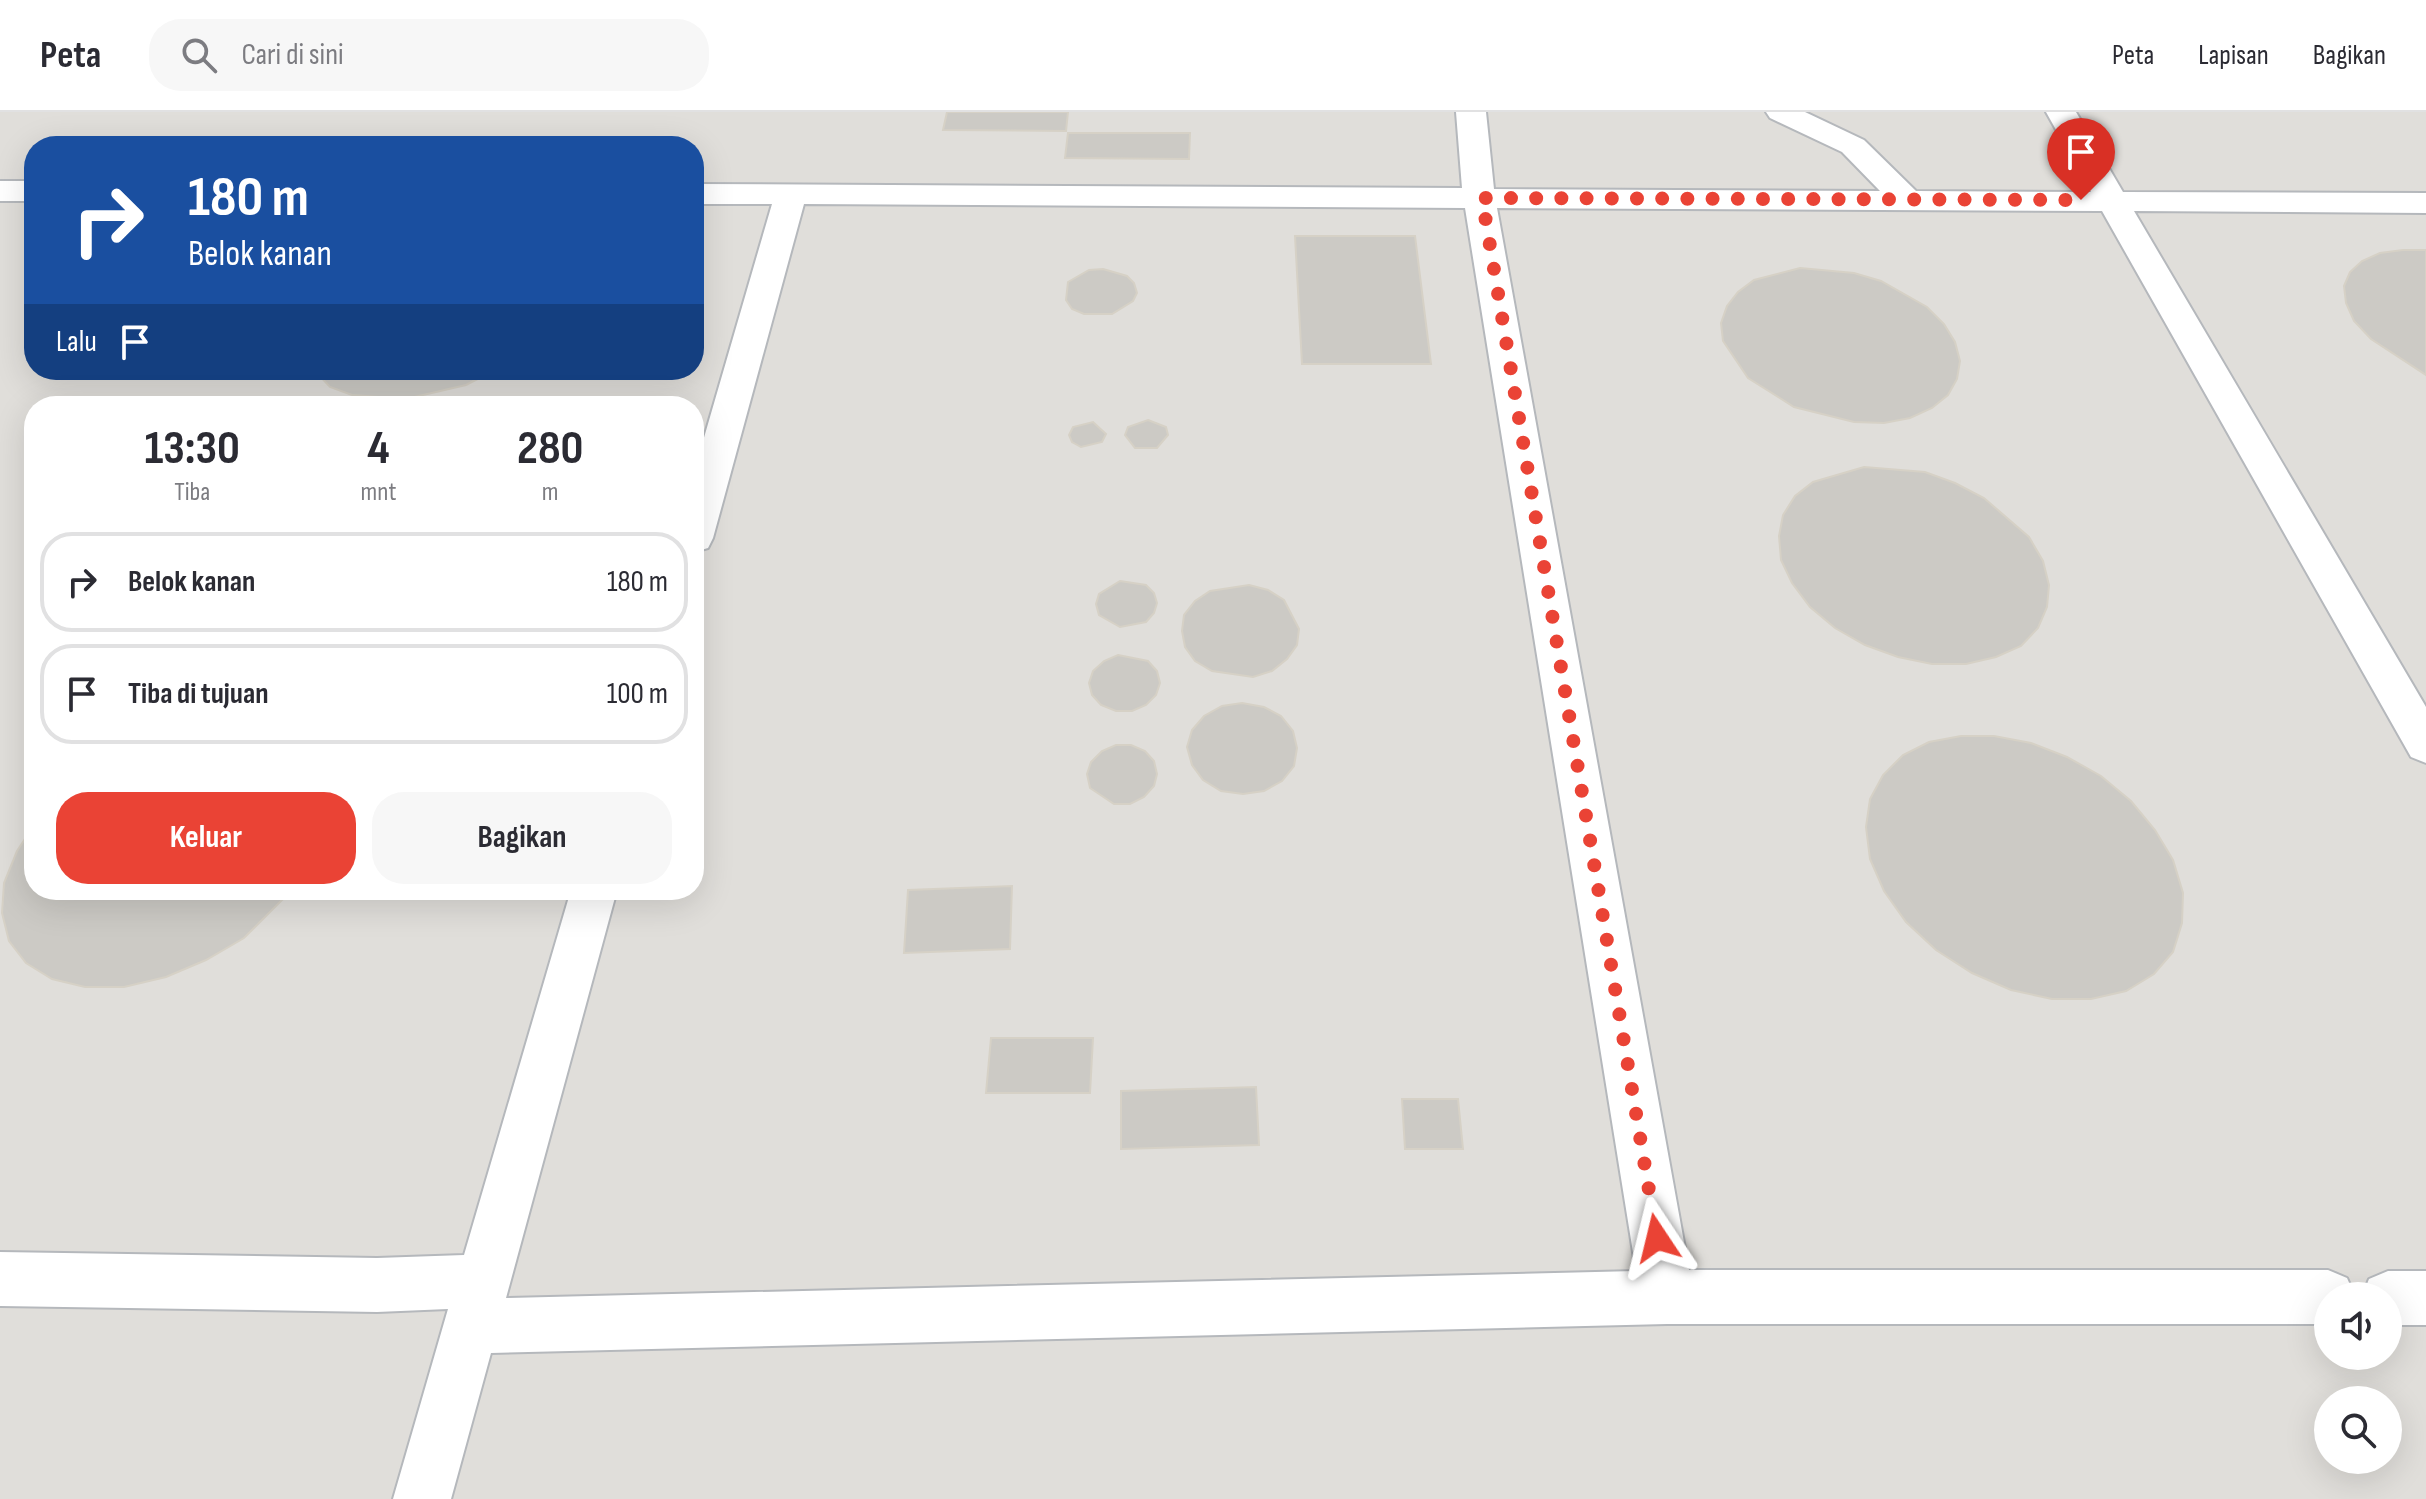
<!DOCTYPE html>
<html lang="id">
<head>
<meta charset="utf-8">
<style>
  :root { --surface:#fff; --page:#f7f7f7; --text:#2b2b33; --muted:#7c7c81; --line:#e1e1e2; --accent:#ea4335 }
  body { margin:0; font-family:"Sofia Sans Condensed",sans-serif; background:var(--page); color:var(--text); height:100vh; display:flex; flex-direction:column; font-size:30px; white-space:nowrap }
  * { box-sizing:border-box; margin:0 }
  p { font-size:26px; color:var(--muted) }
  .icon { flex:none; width:44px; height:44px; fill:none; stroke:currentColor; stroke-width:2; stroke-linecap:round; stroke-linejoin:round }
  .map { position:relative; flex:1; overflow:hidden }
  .panel { position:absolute; left:24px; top:284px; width:680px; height:504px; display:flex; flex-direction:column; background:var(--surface); border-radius:32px; box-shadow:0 8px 32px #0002 }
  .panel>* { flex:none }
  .hud { position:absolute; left:24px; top:24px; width:680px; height:244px; border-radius:32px; box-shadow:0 8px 32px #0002; background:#1a4fa0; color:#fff; overflow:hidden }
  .buttons { position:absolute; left:2314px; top:1170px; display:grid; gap:16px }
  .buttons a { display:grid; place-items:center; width:88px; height:88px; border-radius:50%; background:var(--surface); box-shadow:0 8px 32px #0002; font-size:40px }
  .pin { position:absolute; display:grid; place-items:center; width:68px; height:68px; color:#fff; margin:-82px -34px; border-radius:50% 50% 50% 0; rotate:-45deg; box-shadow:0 0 8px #0007 }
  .pin .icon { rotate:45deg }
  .me { position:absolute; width:88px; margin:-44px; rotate:350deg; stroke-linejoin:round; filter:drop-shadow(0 0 6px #0008) }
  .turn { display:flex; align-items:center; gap:28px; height:168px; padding:0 32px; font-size:36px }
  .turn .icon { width:104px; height:104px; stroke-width:2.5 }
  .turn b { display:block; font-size:56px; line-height:68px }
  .then { display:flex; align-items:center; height:76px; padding:0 32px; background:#0003; gap:16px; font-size:30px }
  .eta { display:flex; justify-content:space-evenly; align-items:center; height:136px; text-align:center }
  .eta b { font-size:48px; font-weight:700; line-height:56px }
  .primary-button { display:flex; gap:16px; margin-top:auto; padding:16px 32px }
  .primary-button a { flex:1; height:92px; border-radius:32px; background:var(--accent); color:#fff; font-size:32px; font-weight:700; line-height:92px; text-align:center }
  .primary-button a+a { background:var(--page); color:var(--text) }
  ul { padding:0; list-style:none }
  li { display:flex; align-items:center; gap:24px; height:100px; margin:0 16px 12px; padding:0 16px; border:4px solid var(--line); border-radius:32px }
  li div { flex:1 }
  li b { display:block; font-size:30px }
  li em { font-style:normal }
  header { display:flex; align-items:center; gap:48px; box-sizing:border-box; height:112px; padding:0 40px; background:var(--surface); border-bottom:2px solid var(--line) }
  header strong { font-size:38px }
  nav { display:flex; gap:44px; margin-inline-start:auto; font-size:28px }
  .search { width:560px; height:72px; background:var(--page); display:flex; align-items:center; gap:20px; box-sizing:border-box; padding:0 28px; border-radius:32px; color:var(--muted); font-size:30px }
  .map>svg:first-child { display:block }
</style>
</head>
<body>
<header>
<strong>Peta</strong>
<div class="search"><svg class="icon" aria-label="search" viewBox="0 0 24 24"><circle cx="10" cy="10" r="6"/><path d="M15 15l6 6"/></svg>Cari di sini</div>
<nav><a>Peta</a><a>Lapisan</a><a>Bagikan</a></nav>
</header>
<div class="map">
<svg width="2426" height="1387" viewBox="0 0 2426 1387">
  <rect width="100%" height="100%" fill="#f1efe8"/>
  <path fill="#e0deda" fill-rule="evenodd" d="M0,0H2426V1387H0ZM34,34H694V258H34ZM34,294H694V778H34ZM2328,1184H2388V1244H2328ZM2328,1288H2388V1348H2328Z"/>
  <path fill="#cccac5" stroke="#d6d1c6" stroke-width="2" d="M947,0H1068L1066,19L943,18Z
    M1068,21H1190L1189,47L1065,46Z
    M1295,124H1415L1431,252H1302Z
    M2403,138H2426V263L2371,227L2354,209L2346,191L2344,174L2350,160L2362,149L2380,141Z
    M1800,156L1854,161L1881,169L1927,195L1944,212L1955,230L1960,249L1957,267L1948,283L1932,296L1910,306L1884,311L1854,310L1794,295L1748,266L1723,229L1721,211L1727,194L1738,180L1754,168Z
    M1103,157L1127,164L1134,171L1137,181L1133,189L1112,202H1084L1072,197L1066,188L1068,170L1089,158Z
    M314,258H495L466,273L406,287L352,283L330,275Z
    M1148,308L1166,315L1168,323L1157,336H1135L1125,323L1128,315Z
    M1093,310L1106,322L1102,330L1081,335L1072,330L1069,323L1073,315Z
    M1864,355L1925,360L1955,371L1984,386L2029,425L2043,449L2049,473L2047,495L2038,516L2021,534L1996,545L1966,552H1932L1898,545L1865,533L1835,516L1810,495L1792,471L1781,448L1779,424L1783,403L1795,384L1813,370Z
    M1120,469L1146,473L1154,481L1157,491L1154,501L1146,510L1120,515L1099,503L1096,492L1099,482Z
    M1249,473L1268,478L1284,488L1299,517L1297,533L1287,547L1272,559L1253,565L1212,559L1195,549L1185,535L1182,519L1184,503L1195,489L1210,479Z
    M1118,543L1148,549L1157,559L1160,571L1156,583L1146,593L1132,599H1116L1101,593L1092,583L1089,571L1093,559L1104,549Z
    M1242,591L1264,595L1281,604L1293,619L1297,636L1294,654L1282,669L1264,679L1243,682L1221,679L1203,668L1192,653L1187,635L1192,618L1204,604L1222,594Z
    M1961,624H1994L2031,631L2067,645L2101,664L2131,689L2155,718L2173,748L2183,781L2182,811L2173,840L2154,862L2126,879L2091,887H2052L2011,878L1972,861L1936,838L1906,810L1884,779L1870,747L1866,715L1870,687L1883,663L1903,643L1929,630Z
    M1116,633H1131L1145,639L1154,649L1157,662L1154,674L1144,685L1130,692H1114L1090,676L1087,662L1091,650L1102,639Z
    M34,713V778H292L244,826L206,848L166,865L124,875H85L52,867L26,851L9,829L2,801L4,771L17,739Z
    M1012,774L1010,837L904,841L908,778Z
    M991,926H1093L1090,981H986Z
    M1256,975L1259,1033L1121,1037V979Z
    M1402,987H1458L1463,1037H1405Z"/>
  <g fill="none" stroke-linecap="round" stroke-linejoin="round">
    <defs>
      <path id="minor" d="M1456,0H1486L1494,77L1880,79L1842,40L1770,6L1766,0H1805L1864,28L1916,79L2091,80L2046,0H2076L2123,80L2426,81V101L2134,99L2426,595V651L2411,645L2102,99L1497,96L1689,1158H2328L2347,1166L2355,1184H2328V1212H1667L491,1241L451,1387H393L448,1197L377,1200L0,1194V1140L377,1146L464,1143L571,778H617L506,1186L1636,1159L1465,96L804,92L713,426L708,436L694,440V360L772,92H694V72L1462,76Z
        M0,69H34V89H0Z
        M2388,1159H2426V1213H2388V1184H2362L2369,1167Z"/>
    </defs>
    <use href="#minor" stroke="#b5b8bc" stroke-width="4"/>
    <use href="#minor" fill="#fff" fill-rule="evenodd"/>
  </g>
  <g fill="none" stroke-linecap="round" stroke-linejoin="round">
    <path stroke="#ea4335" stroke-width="14" stroke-dasharray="0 25.2" d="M1657,1126L1482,86L2081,88"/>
  </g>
</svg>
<div class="buttons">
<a><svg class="icon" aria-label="sound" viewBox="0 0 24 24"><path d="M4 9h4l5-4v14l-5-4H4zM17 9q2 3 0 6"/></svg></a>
<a><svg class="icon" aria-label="search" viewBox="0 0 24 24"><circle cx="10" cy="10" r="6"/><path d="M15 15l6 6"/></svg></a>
</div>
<div class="pin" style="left:2081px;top:88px;background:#d93025"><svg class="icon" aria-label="arrive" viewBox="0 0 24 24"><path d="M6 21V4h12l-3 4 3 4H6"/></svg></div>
<svg class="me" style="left:1657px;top:1126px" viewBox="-20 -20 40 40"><path d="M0-17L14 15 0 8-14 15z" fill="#ea4335" stroke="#fff" stroke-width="4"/></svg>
<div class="hud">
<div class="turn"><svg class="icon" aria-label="right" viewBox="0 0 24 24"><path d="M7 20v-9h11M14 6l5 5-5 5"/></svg><div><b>180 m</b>Belok kanan</div></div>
<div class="then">Lalu<svg class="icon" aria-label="arrive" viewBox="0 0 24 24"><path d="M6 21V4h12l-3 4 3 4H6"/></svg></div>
</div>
<section class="panel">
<div class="eta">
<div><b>13:30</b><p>Tiba</p></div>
<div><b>4</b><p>mnt</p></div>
<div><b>280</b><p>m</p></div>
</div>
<ul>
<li><svg class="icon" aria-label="right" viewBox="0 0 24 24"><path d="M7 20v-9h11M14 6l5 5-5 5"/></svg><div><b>Belok kanan</b></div><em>180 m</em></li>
<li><svg class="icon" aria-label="arrive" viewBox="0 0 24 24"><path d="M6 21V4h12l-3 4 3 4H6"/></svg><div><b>Tiba di tujuan</b></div><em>100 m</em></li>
</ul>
<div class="primary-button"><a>Keluar</a><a>Bagikan</a></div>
</section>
</div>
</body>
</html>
